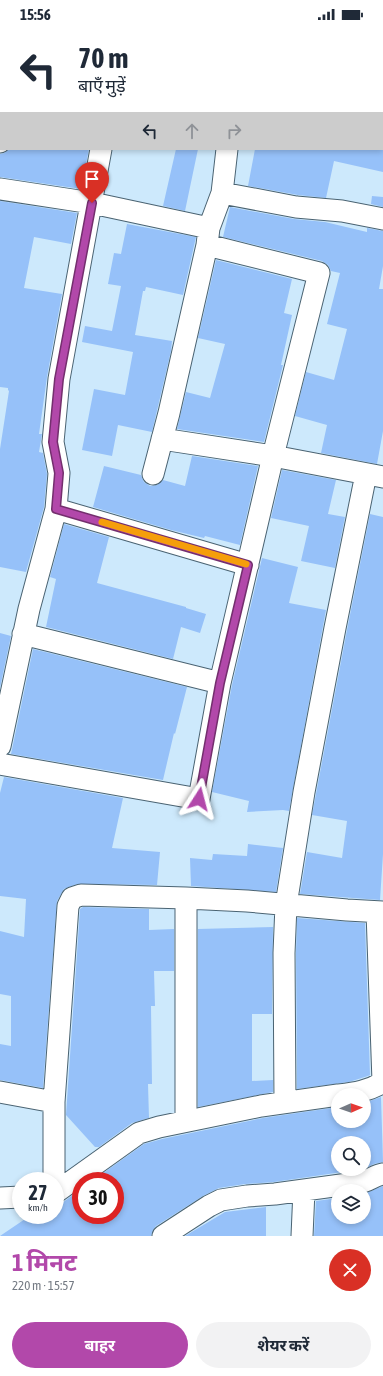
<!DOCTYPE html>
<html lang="hi">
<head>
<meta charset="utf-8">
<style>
  :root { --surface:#fff; --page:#f2f2f3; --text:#1f2937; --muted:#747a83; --accent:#b248aa }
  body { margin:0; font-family:"Asap Condensed","Noto Sans Devanagari",sans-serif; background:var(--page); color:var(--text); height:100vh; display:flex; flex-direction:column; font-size:15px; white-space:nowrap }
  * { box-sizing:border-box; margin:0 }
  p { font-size:13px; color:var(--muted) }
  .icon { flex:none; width:22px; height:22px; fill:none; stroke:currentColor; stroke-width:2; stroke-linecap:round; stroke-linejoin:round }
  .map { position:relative; height:1208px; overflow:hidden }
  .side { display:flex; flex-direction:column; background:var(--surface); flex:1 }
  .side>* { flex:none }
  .banner { position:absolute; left:0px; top:0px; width:383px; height:122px; box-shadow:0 2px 6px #0003; background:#fff; color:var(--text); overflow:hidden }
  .needle { width:26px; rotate:88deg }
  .controls { position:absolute; left:331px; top:1060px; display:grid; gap:8px }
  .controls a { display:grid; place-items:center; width:40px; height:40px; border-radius:50%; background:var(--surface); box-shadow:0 2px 6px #0003; font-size:20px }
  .speed { position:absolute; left:12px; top:1144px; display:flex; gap:8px; font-size:20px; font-weight:700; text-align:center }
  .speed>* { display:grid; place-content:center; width:52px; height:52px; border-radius:50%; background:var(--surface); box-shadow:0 2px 6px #0003; line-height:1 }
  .speed small { font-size:10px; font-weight:400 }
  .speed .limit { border:6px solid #d22; background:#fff; color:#111 }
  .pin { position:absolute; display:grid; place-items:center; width:34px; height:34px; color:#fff; margin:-41px -17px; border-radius:50% 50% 50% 0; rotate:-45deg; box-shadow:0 0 4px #0007 }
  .pin .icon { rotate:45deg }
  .me { position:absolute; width:44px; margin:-22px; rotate:9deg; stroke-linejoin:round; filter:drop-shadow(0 0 3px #0008) }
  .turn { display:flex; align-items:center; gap:14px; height:84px; padding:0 12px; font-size:18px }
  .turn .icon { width:52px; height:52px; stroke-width:2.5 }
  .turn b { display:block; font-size:28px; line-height:34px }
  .lanes { display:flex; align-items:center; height:38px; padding:0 12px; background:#0003; justify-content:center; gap:20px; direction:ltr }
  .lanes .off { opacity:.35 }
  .round { display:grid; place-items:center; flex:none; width:42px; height:42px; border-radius:21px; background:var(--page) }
  .summary { display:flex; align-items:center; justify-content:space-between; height:68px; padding:0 12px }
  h1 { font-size:24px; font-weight:700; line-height:30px; color:var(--accent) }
  .primary-button { display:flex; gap:8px; margin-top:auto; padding:8px 12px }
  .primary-button a { flex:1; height:46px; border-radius:24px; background:var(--accent); color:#fff; font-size:16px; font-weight:700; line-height:46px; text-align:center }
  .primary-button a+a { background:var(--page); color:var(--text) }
  .status { display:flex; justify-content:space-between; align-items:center; height:28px; padding:0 20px; background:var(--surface); direction:ltr }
  .status svg { height:11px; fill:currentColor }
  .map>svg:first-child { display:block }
</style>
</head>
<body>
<div class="status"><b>15:56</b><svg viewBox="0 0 49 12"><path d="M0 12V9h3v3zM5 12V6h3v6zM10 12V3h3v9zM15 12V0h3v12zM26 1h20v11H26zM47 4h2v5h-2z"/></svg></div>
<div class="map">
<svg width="383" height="1208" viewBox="0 0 383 1208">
  <rect width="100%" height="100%" fill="#cde9fc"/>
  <path fill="#96c1f9" d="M10,121H89L81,161L0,149V126L4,125Z
    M176,121H198L185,183L163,178Z
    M255,121H383V144L334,133L326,170L298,167L248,158Z
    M372,168L383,169V179L371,176Z
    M0,173L77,185L71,216L34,209L24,260L62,266L47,349L39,406H42L39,424L43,425L47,446L44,479L26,544L0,539V421L9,363L8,362V360L0,359Z
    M230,179L294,191L325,194L367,204V200L383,203V238L379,261H383V403L377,436L321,425L327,397L295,388L306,344L334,352L347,301L327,296L340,245L331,243L328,237L322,233L223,209Z
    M127,196L196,209L183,267L146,259L145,263H143L135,307L172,313L171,323L152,404L118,397L112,428L82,422L94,361L125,367L133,324L82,314L85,298L112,303L121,258L108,256L114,225L121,226Z
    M216,232L292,251L284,285L292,287L281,337H283L264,414L177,401L186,364L210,370L225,316L198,310Z
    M192,428L258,438L240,517L205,508L204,510L171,502L93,479L104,438L141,447L144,454L150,458L157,457L163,452L185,458Z
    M282,442L336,452L328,486L345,489L335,540L301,533L309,498L271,490Z
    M370,486L383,489V826L380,872L300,866L307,824L342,830L347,793L312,787L347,602Z
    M64,496L109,509L97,555L186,579V580L206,586L200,605L181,599L173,631L46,599L56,551L50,549Z
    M262,530L298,539L289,575L326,582L289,783L283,782L247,784L249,773L212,764L232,657Z
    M0,605L11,608L0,660Z
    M33,621L187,659L175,706L174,705L163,752L11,726Z
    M4,749L123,770L112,820L160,824L157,857L77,856L64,861L57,873L43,1060L0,1052V1016L11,1018V968L0,966V903L24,909L26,871L0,868V765Z
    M248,816L283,820L276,864L191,858L190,830L212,832L213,826L247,828Z
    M83,879L149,881V902L174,901V943H154L155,978H151L152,1056H148L149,1090L132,1095L99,1119H95L66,1087L80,881Z
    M297,890L365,895L370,1047L368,1048L349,1054L297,1061L296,925Z
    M273,899L272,986H252V1053L273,1052V1064L198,1079V901Z
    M381,1069L383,1134L374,1136L364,1141V1115H338V1141H363L274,1154L245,1156L219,1160L203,1168L156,1198L153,1202L151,1208H0L31,1187H55V1177L62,1175L81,1161V1187H115V1153H92L144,1116L162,1111L263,1090L338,1079V1093H364V1075Z
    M383,1158V1208H314L316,1173L338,1170V1189H364V1166Z
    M266,1179V1208H185L225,1184Z"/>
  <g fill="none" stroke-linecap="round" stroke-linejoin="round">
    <defs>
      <path id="street" d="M22,1V0
        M119,1L120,0
        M246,1L247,0
        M382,90H383
        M0,114L1,109
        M0,161L92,175L209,200
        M222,165L296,179L342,183L383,191
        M162,411L273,428L383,449
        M153,446L169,385L207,217L209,200L222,165L227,121
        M56,481L248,537
        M23,606L220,655
        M0,718L29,581L56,481L59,445L53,414L59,351L101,121
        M0,736L199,771L220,655L273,428L319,245L207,217
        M377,884L383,1054
        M0,1064L54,1074
        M339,1067C355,1065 369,1063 383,1054
        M285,1074L284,925L286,877L304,764L335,600L366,446
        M186,1093V870
        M54,1153V1074L68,878L72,870L81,867L186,870L247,873L347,882L383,884
        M55,1165L139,1105L159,1099L261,1078L338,1067
        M0,1170L21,1169
        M163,1208L209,1178L221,1172L247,1168L275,1166L363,1154C370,1152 376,1147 383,1146
        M302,1208L304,1162"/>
    </defs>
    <use href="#street" stroke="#4a6372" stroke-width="23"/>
    <use href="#street" stroke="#fff" stroke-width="21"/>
  </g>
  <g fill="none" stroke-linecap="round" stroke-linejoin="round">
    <defs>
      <path id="route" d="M92,175L59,351L53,414L59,445L56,481L248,537L220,655L199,771"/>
    </defs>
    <use href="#route" stroke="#742f6e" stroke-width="10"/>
    <use href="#route" stroke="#b248aa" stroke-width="7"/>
    <path stroke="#f59e0b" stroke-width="7" d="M102,494L246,536"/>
  </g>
</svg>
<div class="controls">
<a><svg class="needle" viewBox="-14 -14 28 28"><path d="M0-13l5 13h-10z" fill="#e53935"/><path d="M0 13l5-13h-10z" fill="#747a83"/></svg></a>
<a><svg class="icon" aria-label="search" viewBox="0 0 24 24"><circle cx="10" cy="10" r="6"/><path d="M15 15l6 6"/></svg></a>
<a><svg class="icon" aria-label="layers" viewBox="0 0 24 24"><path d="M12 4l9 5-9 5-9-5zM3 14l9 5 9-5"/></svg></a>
</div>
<div class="speed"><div>27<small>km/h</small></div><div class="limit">30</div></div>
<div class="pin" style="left:92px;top:175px;background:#d93025"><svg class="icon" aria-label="arrive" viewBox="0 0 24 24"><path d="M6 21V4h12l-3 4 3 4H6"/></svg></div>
<svg class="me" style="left:199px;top:771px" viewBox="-20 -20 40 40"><path d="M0-17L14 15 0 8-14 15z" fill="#b248aa" stroke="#fff" stroke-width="4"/></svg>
<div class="banner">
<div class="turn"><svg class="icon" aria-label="left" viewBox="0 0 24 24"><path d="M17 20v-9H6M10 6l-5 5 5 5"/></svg><div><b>70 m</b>बाएँ मुड़ें</div></div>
<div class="lanes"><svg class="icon" aria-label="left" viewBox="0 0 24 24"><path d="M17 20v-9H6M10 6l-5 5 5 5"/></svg><svg class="icon off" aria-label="ahead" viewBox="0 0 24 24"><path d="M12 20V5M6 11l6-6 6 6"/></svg><svg class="icon off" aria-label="right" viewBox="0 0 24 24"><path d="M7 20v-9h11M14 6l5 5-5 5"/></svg></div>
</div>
</div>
<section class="side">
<div class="summary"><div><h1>1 मिनट</h1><p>220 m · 15:57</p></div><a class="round" style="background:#d93025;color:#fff"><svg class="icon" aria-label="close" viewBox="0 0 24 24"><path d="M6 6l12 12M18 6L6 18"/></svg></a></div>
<div class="primary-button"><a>बाहर</a><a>शेयर करें</a></div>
</section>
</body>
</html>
